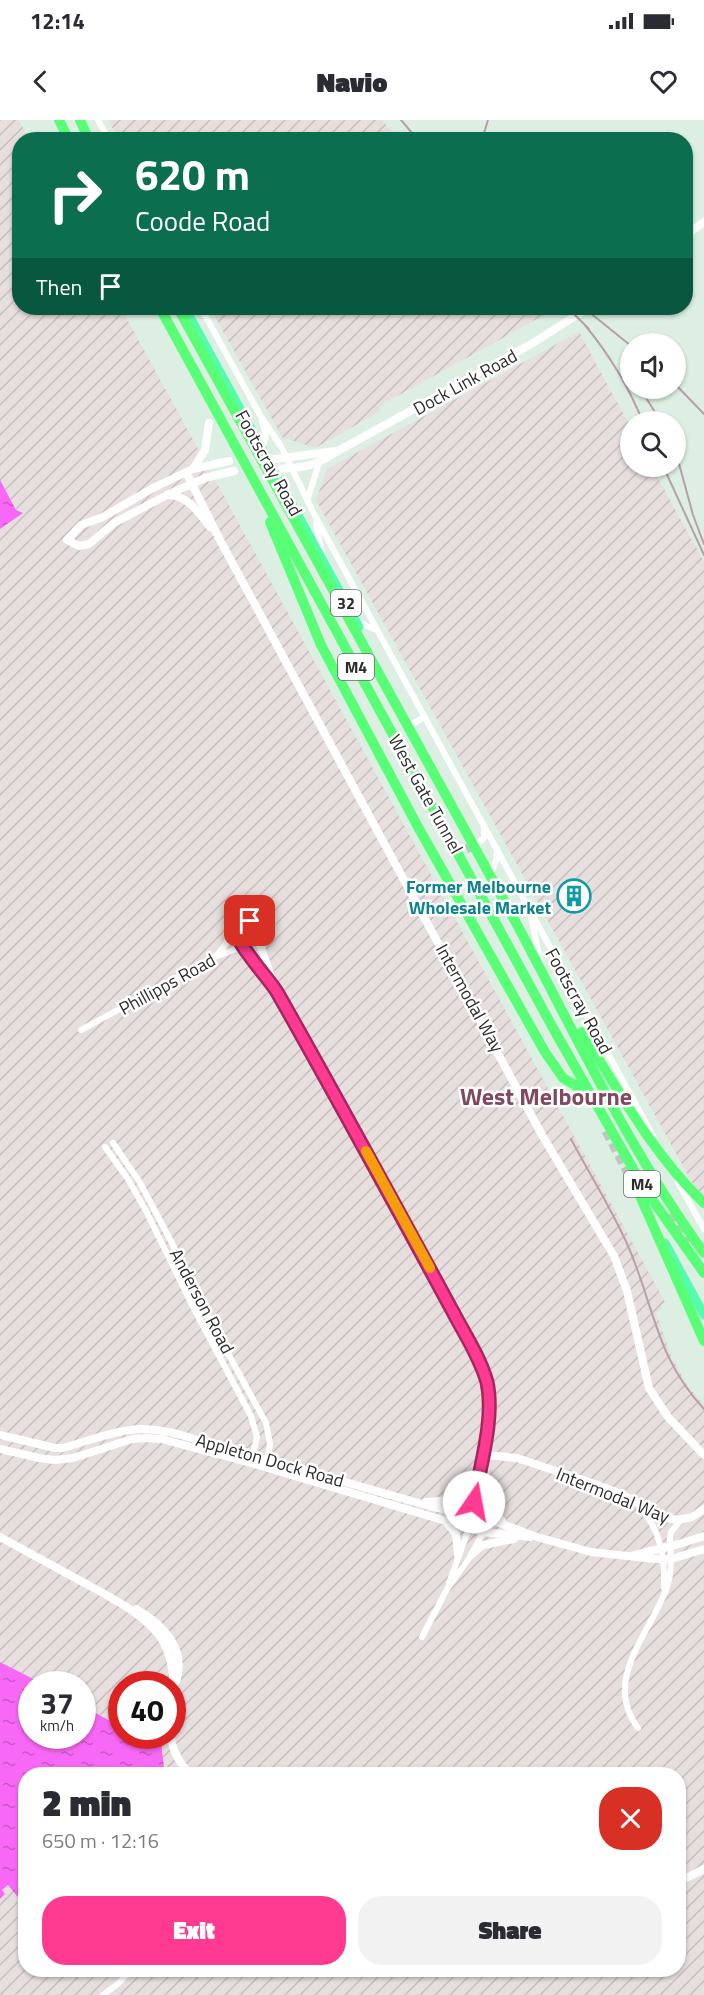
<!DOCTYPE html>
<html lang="en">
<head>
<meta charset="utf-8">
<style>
  :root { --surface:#fff; --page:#f2f2f3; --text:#2b2b33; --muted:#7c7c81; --accent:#ff3a90 }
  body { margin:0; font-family:"Titillium Web",sans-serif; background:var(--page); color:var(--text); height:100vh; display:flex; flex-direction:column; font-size:22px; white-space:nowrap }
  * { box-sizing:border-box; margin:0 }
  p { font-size:20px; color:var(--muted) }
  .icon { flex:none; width:33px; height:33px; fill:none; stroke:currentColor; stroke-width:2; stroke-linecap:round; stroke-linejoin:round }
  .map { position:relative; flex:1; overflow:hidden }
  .drawer { position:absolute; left:18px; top:1647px; width:668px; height:210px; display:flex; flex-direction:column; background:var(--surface); border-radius:24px; box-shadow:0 2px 4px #0004 }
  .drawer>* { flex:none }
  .top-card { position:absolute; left:12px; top:12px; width:681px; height:183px; border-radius:24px; box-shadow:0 2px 4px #0004; background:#0b6e4f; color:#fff; overflow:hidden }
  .tools { position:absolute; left:620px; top:213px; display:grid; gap:12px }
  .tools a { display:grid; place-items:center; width:66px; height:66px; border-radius:50%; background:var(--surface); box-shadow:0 2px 4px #0004; font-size:30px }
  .speed { position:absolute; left:18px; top:1551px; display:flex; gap:12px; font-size:30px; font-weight:700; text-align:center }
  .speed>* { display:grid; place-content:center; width:78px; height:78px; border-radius:50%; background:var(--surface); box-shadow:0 2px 4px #0004; line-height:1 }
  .speed small { font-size:15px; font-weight:400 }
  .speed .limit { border:9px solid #d22; background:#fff; color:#111 }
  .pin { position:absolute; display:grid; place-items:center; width:51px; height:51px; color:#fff; margin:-26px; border-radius:12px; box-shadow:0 3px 9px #0006 }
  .me { position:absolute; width:66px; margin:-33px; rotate:12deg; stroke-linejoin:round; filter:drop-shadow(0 0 4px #0008) }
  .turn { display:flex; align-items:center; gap:21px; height:126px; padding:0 24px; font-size:27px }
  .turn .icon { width:78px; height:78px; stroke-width:2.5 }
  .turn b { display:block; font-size:42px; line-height:51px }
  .then { display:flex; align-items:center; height:57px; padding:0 24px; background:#0003; gap:12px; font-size:22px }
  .round { display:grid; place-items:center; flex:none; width:63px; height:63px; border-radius:24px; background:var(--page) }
  .overview { display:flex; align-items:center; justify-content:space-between; height:102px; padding:0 24px }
  h1 { font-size:36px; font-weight:800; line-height:45px }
  .button { display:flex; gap:12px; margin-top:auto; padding:12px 24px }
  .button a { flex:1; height:69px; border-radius:24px; background:var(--accent); color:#fff; font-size:24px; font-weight:800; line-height:69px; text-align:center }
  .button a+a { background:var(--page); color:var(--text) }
  .status { display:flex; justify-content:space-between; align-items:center; height:42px; padding:0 30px; background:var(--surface); direction:ltr }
  .status svg { height:16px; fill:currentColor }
  header { display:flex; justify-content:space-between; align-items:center; height:78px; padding:0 24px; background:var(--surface); font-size:27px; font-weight:800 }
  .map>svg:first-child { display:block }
</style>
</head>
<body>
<div class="status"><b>12:14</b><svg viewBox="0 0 49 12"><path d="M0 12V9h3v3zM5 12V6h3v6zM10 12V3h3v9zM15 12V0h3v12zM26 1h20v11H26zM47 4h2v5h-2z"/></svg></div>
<header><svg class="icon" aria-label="back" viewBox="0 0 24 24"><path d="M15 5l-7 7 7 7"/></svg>Navio<svg class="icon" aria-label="heart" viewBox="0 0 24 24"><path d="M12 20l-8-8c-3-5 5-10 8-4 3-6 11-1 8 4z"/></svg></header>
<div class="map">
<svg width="704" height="1875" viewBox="0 0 704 1875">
  <defs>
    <pattern id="industrial-furrows" width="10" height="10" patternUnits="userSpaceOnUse" patternTransform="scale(1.5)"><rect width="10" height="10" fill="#e7dede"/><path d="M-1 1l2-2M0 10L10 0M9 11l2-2" fill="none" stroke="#c6bfbf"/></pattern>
    <pattern id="water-ripples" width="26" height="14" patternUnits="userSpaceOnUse" patternTransform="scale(1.5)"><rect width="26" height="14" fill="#f868f6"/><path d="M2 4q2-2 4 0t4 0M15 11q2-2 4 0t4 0" fill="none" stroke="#c956c7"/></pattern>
  </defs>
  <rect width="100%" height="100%" fill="#ddefe3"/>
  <path fill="url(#industrial-furrows)" d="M0,0H19L29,19L20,20V188H121L665,1182L661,1185L662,1188L656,1192L671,1236L687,1265L704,1285V1875H0V1779L5,1774L2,1770L8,1765L25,1786L26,1850H678V1654H164L165,1647L160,1629L161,1619L157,1626L137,1616H172V1564H122L121,1607L83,1586L82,1564H43L0,1542V409L23,393L16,390L0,360Z
    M108,0H381L400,19H119Z
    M210,188H557L379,286L381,291L315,328L282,317Z
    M579,212L630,306V346L652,347L704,442V1084L316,380L327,349Z"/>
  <path fill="url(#water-ripples)" d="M0,360L16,390L23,393L0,409Z
    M0,1542L43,1564H32V1616H82L83,1586L121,1607L122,1616H137L157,1626L162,1616C160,1630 165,1642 164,1654H26L25,1786L8,1765L2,1770L5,1774L0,1779Z"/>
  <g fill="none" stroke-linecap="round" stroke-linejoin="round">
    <path stroke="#bac8be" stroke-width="9" stroke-dasharray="9 4.5" stroke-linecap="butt" d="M454,735L477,724
      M606,1011L634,1065
      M672,1093L687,1123"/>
    <path stroke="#fff" stroke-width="6" d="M98,0L109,20
      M201,188L260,295L282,328L314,394L653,1016
      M262,329L266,316L262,301
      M307,381L319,343
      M316,403L322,434
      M357,502L377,510
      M412,604L425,597
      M477,724L484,718V707
      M492,751L496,740L497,729
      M531,796L541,845
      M217,835L226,824L233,801
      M81,910L215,837L239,828L246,835
      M113,1023L139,1061L172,1123L189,1162L266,1303L270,1324L267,1341
      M105,1027L128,1059L146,1091L193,1187L251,1296L257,1317L252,1339
      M678,1062L704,1109
      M640,1386C661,1413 665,1435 664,1468
      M449,1463L469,1408
      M422,1517L447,1469L470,1437L483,1412
      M638,1608C601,1560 652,1511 667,1467C673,1451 670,1434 670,1417L671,1412L681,1400
      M103,1875L119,1863L130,1850"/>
    <path stroke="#fff" stroke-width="8" d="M686,115L704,102
      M268,340L335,331
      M229,341L193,349L153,368L103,397L81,405L67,420L79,426L89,424L114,403L167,375L205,358L234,351
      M193,349L205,330L209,303
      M273,349C303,348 314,347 338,331L533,223L588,188
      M186,352L221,422L542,1015L614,1136L627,1171L649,1268L668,1297L704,1335
      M167,375C187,374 199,393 210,407
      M275,868L254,807L248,799L237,798L233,803L239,820L275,868L471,1223L487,1262L489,1277L485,1335L476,1370L469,1408
      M0,1315L55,1328H63C88,1321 115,1310 141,1309C152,1309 163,1311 174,1313L429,1386L486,1398L537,1417L591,1432L655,1439H671L704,1429
      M0,1329L39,1338L54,1340L73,1338L132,1319L145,1318L161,1319L251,1343L483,1412L530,1417
      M485,1335L517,1338L595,1364L621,1374L666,1398L678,1400L692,1397L704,1389
      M490,1373L495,1393L502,1401
      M426,1382L466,1379L476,1370
      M447,1403L456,1414L458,1435
      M483,1412L487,1387L485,1344
      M0,1417C26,1431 51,1445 77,1459C104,1474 147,1494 163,1521C174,1541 175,1566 172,1588
      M472,1434L483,1425L514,1419
      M635,1435L679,1424L704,1416
      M136,1489C163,1504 187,1529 176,1562
      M171,1616C172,1630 180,1645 191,1654
      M678,1762L704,1749"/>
    <path stroke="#55fcab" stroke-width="9" d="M185,188L359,507
      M665,1123L704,1195"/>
    <path stroke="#58ff76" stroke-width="10" d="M59,0L69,20
      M80,0L89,20
      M160,188L553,908L644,1068L704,1153
      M178,188C287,388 398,588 508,788C571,904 626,1026 704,1133
      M270,402L321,525L418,707L545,932L563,958L578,967
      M582,912C619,971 653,1035 704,1083
      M633,1060L704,1221"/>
    <path stroke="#b89fa9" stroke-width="2" d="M401,0L418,20
      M482,20L488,0
      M568,188L589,209
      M584,188L630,225
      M584,204C609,234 628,265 643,302
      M675,264L704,294
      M640,268L661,302
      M675,329L693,395L704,424
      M663,346L704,435
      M571,1019C591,1057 615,1094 631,1133C655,1192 658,1240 704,1289"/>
  </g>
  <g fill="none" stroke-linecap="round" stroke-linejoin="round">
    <defs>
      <path id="route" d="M250,801L244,797L234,800C228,816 268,857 277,872C339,981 399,1092 459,1203C469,1221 481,1241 487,1262C495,1298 480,1346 474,1382"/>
    </defs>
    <use href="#route" stroke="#a6265e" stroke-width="15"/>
    <use href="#route" stroke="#ff3a90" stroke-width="10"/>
    <path stroke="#f59e0b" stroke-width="10" d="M366,1031L430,1148"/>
  </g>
  <defs>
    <symbol id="building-ring" viewBox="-11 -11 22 22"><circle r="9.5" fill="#fff" stroke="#0f9aa8" stroke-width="1.5"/><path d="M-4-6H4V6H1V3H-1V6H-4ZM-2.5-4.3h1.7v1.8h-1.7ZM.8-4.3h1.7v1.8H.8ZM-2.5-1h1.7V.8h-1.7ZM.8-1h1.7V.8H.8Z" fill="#0f9aa8"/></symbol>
  </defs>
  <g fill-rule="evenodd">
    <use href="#building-ring" x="555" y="757" width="38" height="38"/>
  </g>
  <g text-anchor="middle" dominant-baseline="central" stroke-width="5" stroke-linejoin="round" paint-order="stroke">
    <g fill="#fff" stroke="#6b6b6b" stroke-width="1.5">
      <rect x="331" y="470" width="30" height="26" rx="4.5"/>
      <rect x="338" y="534" width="36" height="26" rx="4.5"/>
      <rect x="624" y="1051" width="36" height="26" rx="4.5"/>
    </g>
    <g font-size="16" font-weight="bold" fill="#2c2c2c">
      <text x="346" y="483">32</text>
      <text x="356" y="547">M4</text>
      <text x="642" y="1064">M4</text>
    </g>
    <g font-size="18" fill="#2c2c2c" stroke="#fff">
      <text transform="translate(465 262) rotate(-29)">Dock Link Road</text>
      <text transform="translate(269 343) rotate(61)">Footscray Road</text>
      <text transform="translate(426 674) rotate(61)">West Gate Tunnel</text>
      <text transform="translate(167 864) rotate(-29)">Phillipps Road</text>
      <text transform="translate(470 878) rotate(61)">Intermodal Way</text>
      <text transform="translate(579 881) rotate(61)">Footscray Road</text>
      <text transform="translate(202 1181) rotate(62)">Anderson Road</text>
      <text transform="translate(270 1340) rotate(16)">Appleton Dock Road</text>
      <text transform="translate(613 1375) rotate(22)">Intermodal Way</text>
    </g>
    <g font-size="18" font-weight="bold" fill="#0d838f" stroke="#fff" text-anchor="end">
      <text x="551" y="766">Former Melbourne<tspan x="551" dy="21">Wholesale Market</tspan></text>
    </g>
    <g font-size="24" font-weight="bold" fill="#814860" stroke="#fff">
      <text x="546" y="976">West Melbourne</text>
    </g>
  </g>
</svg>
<div class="tools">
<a><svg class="icon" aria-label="sound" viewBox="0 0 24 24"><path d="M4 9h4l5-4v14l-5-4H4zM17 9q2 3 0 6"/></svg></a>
<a><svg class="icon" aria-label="search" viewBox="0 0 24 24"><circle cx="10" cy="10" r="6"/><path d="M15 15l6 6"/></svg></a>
</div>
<div class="speed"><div>37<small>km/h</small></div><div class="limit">40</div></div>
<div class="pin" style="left:250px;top:801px;background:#d93025"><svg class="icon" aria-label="arrive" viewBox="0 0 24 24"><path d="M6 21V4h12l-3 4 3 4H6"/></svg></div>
<svg class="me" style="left:474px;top:1382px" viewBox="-20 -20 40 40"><circle r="19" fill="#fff"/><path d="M0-13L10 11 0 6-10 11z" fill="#ff3a90"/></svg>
<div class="top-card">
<div class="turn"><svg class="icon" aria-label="right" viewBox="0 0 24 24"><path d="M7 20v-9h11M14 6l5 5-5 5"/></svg><div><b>620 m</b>Coode Road</div></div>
<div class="then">Then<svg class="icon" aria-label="arrive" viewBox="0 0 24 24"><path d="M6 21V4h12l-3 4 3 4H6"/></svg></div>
</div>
<section class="drawer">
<div class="overview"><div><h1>2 min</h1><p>650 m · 12:16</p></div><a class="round" style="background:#d93025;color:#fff"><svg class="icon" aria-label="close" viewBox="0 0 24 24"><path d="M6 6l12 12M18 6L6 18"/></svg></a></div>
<div class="button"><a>Exit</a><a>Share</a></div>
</section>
</div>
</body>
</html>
